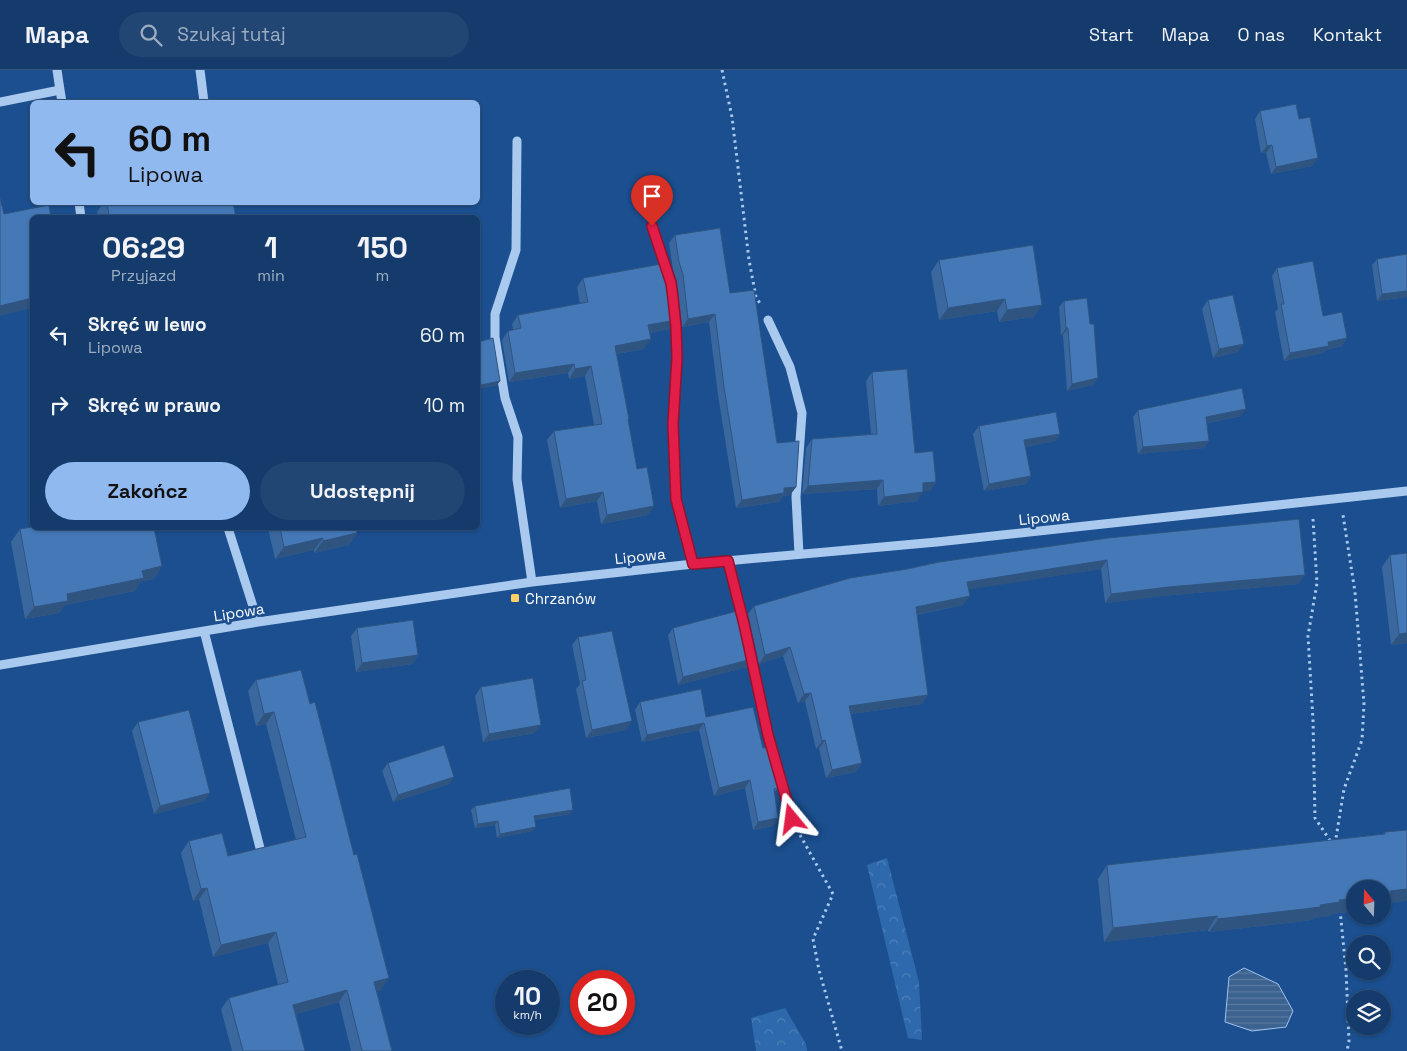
<!DOCTYPE html>
<html lang="pl">
<head>
<meta charset="utf-8">
<style>
  :root { --surface:#143b6b; --page:#214673; --text:#f1f3f6; --muted:#9dadc1; --line:#33557e; --accent:#90b9f0 }
  body { margin:0; font-family:"Space Grotesk",sans-serif; background:var(--page); color:var(--text); height:100vh; display:flex; flex-direction:column; font-size:19px; white-space:nowrap }
  * { box-sizing:border-box; margin:0 }
  p { font-size:16px; color:var(--muted) }
  .icon { flex:none; width:28px; height:28px; fill:none; stroke:currentColor; stroke-width:2; stroke-linecap:round; stroke-linejoin:round }
  .map { position:relative; flex:1; overflow:hidden }
  .sheet { position:absolute; left:30px; top:145px; width:450px; height:315px; display:flex; flex-direction:column; background:var(--surface); border-radius:8px; box-shadow:0 1px 4px #0004,0 0 0 1px var(--line) }
  .sheet>* { flex:none }
  .guide { position:absolute; left:30px; top:30px; width:450px; height:105px; border-radius:8px; box-shadow:0 1px 4px #0004,0 0 0 1px var(--line); background:#90b9f0; color:#111; overflow:hidden }
  .needle { width:32px; rotate:341deg }
  .controls { position:absolute; left:1346px; top:810px; display:grid; gap:10px }
  .controls a { display:grid; place-items:center; width:45px; height:45px; border-radius:50%; background:var(--surface); box-shadow:0 1px 4px #0004,0 0 0 1px var(--line); font-size:25px }
  .speed { position:absolute; left:495px; top:900px; display:flex; gap:10px; font-size:25px; font-weight:700; text-align:center }
  .speed>* { display:grid; place-content:center; width:65px; height:65px; border-radius:50%; background:var(--surface); box-shadow:0 1px 4px #0004,0 0 0 1px var(--line); line-height:1 }
  .speed small { font-size:12px; font-weight:400 }
  .speed .limit { border:8px solid #d22; background:#fff; color:#111 }
  .pin { position:absolute; display:grid; place-items:center; width:42px; height:42px; color:#fff; margin:-51px -21px; border-radius:50% 50% 50% 0; rotate:-45deg; box-shadow:0 0 5px #0007 }
  .pin .icon { rotate:45deg }
  .me { position:absolute; width:55px; margin:-28px; rotate:344deg; stroke-linejoin:round; filter:drop-shadow(0 0 4px #0008) }
  .turn { display:flex; align-items:center; gap:18px; height:105px; padding:0 15px; font-size:22px }
  .turn .icon { width:65px; height:65px; stroke-width:2.5 }
  .turn b { display:block; font-size:35px; line-height:42px }
  .eta { display:flex; justify-content:space-evenly; align-items:center; height:85px; text-align:center }
  .eta b { font-size:30px; font-weight:700; line-height:35px }
  .action { display:flex; gap:10px; margin-top:auto; padding:10px 15px }
  .action a { flex:1; height:58px; border-radius:30px; background:var(--accent); color:#111; font-size:20px; font-weight:700; line-height:58px; text-align:center }
  .action a+a { background:var(--page); color:var(--text) }
  ul { padding:0; list-style:none }
  li { display:flex; align-items:center; gap:15px; height:70px; padding:0 15px }
  li div { flex:1 }
  li b { display:block; font-size:19px }
  li em { font-style:normal }
  header { display:flex; align-items:center; gap:30px; box-sizing:border-box; height:70px; padding:0 25px; background:var(--surface); border-bottom:1px solid var(--line) }
  header strong { font-size:24px }
  nav { display:flex; gap:28px; margin-inline-start:auto; font-size:18px }
  .search { width:350px; height:45px; background:var(--page); display:flex; align-items:center; gap:12px; box-sizing:border-box; padding:0 18px; border-radius:28px; color:var(--muted); font-size:19px }
  .map>svg:first-child { display:block }
</style>
</head>
<body>
<header>
<strong>Mapa</strong>
<div class="search"><svg class="icon" aria-label="search" viewBox="0 0 24 24"><circle cx="10" cy="10" r="6"/><path d="M15 15l6 6"/></svg>Szukaj tutaj</div>
<nav><a>Start</a><a>Mapa</a><a>O nas</a><a>Kontakt</a></nav>
</header>
<div class="map">
<svg width="1407" height="981" viewBox="0 0 1407 981">
  <defs>
    <pattern id="forest-crowns" width="20" height="18" patternUnits="userSpaceOnUse" patternTransform="scale(1.25)"><rect width="20" height="18" fill="#2e69ad"/><path d="M2 6a3 3 0 1 1 6 0M12 15a3 3 0 1 1 6 0" fill="none" stroke="#4d80b9"/></pattern>
    <pattern id="water-rules" width="6" height="5" patternUnits="userSpaceOnUse" patternTransform="scale(1.25)"><rect width="6" height="5" fill="#3c6290"/><path d="M0 2.5h6" fill="none" stroke="#597aa1"/></pattern>
  </defs>
  <rect width="100%" height="100%" fill="#1b4f8f"/>
  <path fill="url(#forest-crowns)" d="M887,788L919,912L922,970L908,968L867,795Z
    M785,938L806,974L807,981H756L751,948Z"/>
  <path fill="url(#water-rules)" stroke="#9cc4f0" d="M1244,898L1278,914L1293,941L1286,957L1252,961L1225,952L1229,907Z"/>
  <g fill="none" stroke-linecap="round" stroke-linejoin="round">
    <path stroke="#a9c9ee" stroke-width="3" stroke-dasharray="2.5 4" stroke-linecap="butt" d="M722,0L732,47L749,190L756,227L761,235
      M1313,449L1317,513L1308,566L1313,650L1315,748L1331,772
      M800,765L833,824L813,869L819,900L842,981
      M1335,774L1344,719L1362,670L1364,634L1355,522L1343,445
      M1340,840L1346,900L1349,971L1347,981"/>
    <path stroke="#a9c9ee" stroke-width="9" d="M200,0L204,32
      M60,20L62,32
      M0,32L60,20L57,0
      M517,71L516,180L495,244V267L505,328L518,367L517,409L532,512
      M79,132L81,148
      M652,157L668,204
      M674,239L676,257L677,287L673,354L675,429L693,494
      M768,250L790,297L802,343L796,427L799,484
      M228,458L258,552
      M728,491L743,551
      M204,561L260,778
      M749,578L768,665L791,749
      M0,595L258,552L532,512L693,494L937,472L1407,421"/>
  </g>
  <path fill="#3a679d" d="M1260,41L1299,49L1312,96L1271,104L1266,83H1261L1255,49Z
    M104,132H233L98,147L97,142Z
    M675,165L730,223L777,373L796,417L790,425L783,426L779,432L736,438L718,325L709,252L682,257L677,212L673,200L669,173Z
    M1033,175L1034,247L999,252L997,241L939,250L931,202L939,190Z
    M1407,184V227L1377,231L1372,195L1377,189Z
    M1277,198L1323,246L1347,268L1342,276L1326,280L1323,283L1284,291L1275,242L1278,239L1272,206Z
    M583,208L676,250L670,259L649,263L644,279L617,284L629,349L628,350L637,399L648,445L601,454L597,431L560,438L547,370L554,361L594,355L585,306L569,309L568,303L509,312L502,270L508,261L513,260L512,254L518,245L580,234L577,217Z
    M1208,230L1238,282L1213,288L1202,239Z
    M1064,231L1090,254L1098,308L1093,315L1067,321L1063,265H1061L1059,237Z
    M478,272L500,311L497,315L478,319Z
    M872,302L915,383L936,412L930,421H923L917,431L878,436L877,419L802,424L806,378L812,369L871,364L866,311Z
    M1138,340L1241,346L1207,353L1209,371L1204,378L1138,384L1133,347Z
    M979,356L1060,364L1055,371L1025,377L1031,406L1026,414L984,421L973,364Z
    M268,458H356L357,463L349,475L314,483V480L275,489Z
    M20,459L162,496L154,509L141,511L135,521L65,535L59,543L25,549L11,472Z
    M1108,468L1305,505L1298,514L1163,526L1105,533L1101,499L968,519L963,535L917,545L922,634L851,644L856,702L826,708L819,679H816L805,631L798,633L783,586L759,594L748,544L754,536Z
    M1407,483V573L1391,575L1382,497L1390,485Z
    M357,558L418,585L412,594L356,602L351,566Z
    M673,558L752,589L747,597L678,615L668,565Z
    M578,567L626,660L586,668L576,619L580,614L572,575Z
    M301,600L381,920L377,921L392,981H351L339,932L296,944L305,981H232L221,939L229,928L278,915L268,873L213,887L199,829L193,831L181,783L189,771L228,786L296,770L266,654L256,656L248,621L256,610Z
    M481,617L535,663L483,672L475,626Z
    M640,632L706,647L778,718L774,723L778,748L773,756L753,760L745,718L714,726L699,660L642,672L635,640Z
    M138,652L210,723L204,731L154,744L132,661Z
    M388,693L454,707L449,714L393,732L382,701Z
    M475,736L570,744L534,750L533,761L497,768L495,755L475,758L471,740Z
    M1385,762L1384,834L1382,836V819H1355V841L1332,844L1330,846L1313,848L1312,850L1209,862L1208,860L1104,872L1098,809L1107,795L1383,764Z"/>
  <path fill="#305480" d="M1272,75L1266,83H1261L1267,76Z
    M1318,88L1312,96L1271,104L1276,97Z
    M1407,221V227L1377,231L1382,224Z
    M32,228V238L0,246V236Z
    M1005,229L997,241L939,250L948,238Z
    M1042,235L1034,247L999,252L1007,240Z
    M715,244L709,252L682,257L688,249Z
    M676,250L670,259L642,264L648,255Z
    M1066,258H1068L1063,265H1061Z
    M1347,268L1342,276L1326,280L1323,283L1284,291L1290,283L1328,272Z
    M651,269L644,279L609,285L615,276Z
    M1244,274L1238,282L1213,288L1219,279Z
    M574,294L568,303L509,312L515,303Z
    M591,296L585,306L569,309L575,299Z
    M1098,308L1093,315L1067,321L1072,314Z
    M500,311L497,315L478,319L481,315Z
    M1246,339L1241,346L1201,354L1206,347Z
    M1060,364L1055,371L1019,378L1024,370Z
    M1209,371L1204,378L1138,384L1143,377Z
    M1031,406L1026,414L984,421L989,414Z
    M883,410L877,419L802,424L808,416Z
    M936,412L930,421L917,422L923,413Z
    M796,417L790,425L783,426L779,432L736,438L742,430L784,418Z
    M603,422L597,431L560,438L566,429Z
    M923,422L917,431L878,436L884,427Z
    M654,436L648,445L601,454L607,445Z
    M357,463L349,475L314,483L323,471Z
    M323,468L314,480L275,489L284,477Z
    M1107,490L1101,499L960,521L967,512Z
    M162,496L154,509L141,511L135,521L65,535L59,543L25,549L34,537L67,524L142,501Z
    M1305,505L1298,514L1163,526L1105,533L1111,524L1169,517Z
    M970,526L963,535L910,546L916,537Z
    M1407,563V573L1391,575L1399,564Z
    M790,577L783,586L759,594L765,585Z
    M418,585L412,594L356,602L362,593Z
    M752,589L747,597L678,615L683,607Z
    M811,623L805,631L798,633L804,624Z
    M928,625L922,634L843,645L849,636Z
    M274,642L266,654L256,656L264,644Z
    M632,651L626,660L586,668L592,660Z
    M704,653L699,660L642,672L647,665Z
    M541,655L535,663L483,672L489,664Z
    M825,670L819,679H816L822,671Z
    M862,693L856,702L826,708L832,700Z
    M454,707L449,714L393,732L398,725Z
    M750,710L745,718L714,726L719,718Z
    M210,723L204,731L154,744L160,736Z
    M573,740L570,744L531,750L534,746Z
    M778,748L773,756L753,760L758,752Z
    M498,751L495,755L475,758L478,754Z
    M536,757L533,761L497,768L500,764Z
    M207,818L199,829L193,831L201,819Z
    M1407,819V831L1384,834L1382,836V826L1390,821Z
    M1355,829V841L1332,844L1330,846L1313,848L1312,850L1209,862L1218,849L1320,835L1339,830Z
    M1217,846L1208,860L1104,872L1113,858Z
    M276,862L268,873L213,887L221,875Z
    M389,908L381,920L366,924L374,912Z
    M347,920L339,932L285,947L293,935Z"/>
  <path fill="#4478b7" stroke="#305480" d="M1296,34L1299,49L1310,47L1318,88L1276,97L1272,75L1267,76L1260,41Z
    M0,128L4,144L49,135L51,148H32V228L0,236Z
    M107,132H233L236,148H96L109,145Z
    M720,158L730,223L754,220L777,373L799,371L796,417L784,418V423L742,430L724,317L715,244L688,249L683,204L679,192L675,165Z
    M1033,175L1042,235L1007,240L1005,229L948,238L939,190Z
    M1407,184V221L1382,224L1377,189Z
    M1313,191L1323,246L1342,242L1347,268L1328,272L1329,276L1290,283L1281,234H1284L1277,198Z
    M667,193L671,205L676,250L648,255L651,269L615,276L629,349H628L637,399L647,397L654,436L607,445L603,422L566,429L554,361L602,354L591,296L575,299L574,294L515,303L508,261L521,258L518,245L588,232L583,208Z
    M1233,225L1244,274L1219,279L1208,230Z
    M1087,228L1090,254H1094L1098,308L1072,314L1068,258H1066L1064,231Z
    M493,268L500,311L481,315L478,302V272Z
    M907,299L915,383L933,381L936,412L923,413V422L884,427L883,410L808,416L812,369L877,364L872,302Z
    M1242,318L1246,339L1206,347L1209,371L1143,377L1138,340Z
    M1056,342L1060,364L1024,370L1031,406L989,414L979,356Z
    M1299,449L1305,505L1169,517L1111,524L1107,490L967,512L970,526L916,537L928,625L849,636L862,693L832,700L825,670L822,671L811,623L804,624L790,577L765,585L754,536L850,508L907,499L939,492L1108,468Z
    M32,457L154,458L162,496L142,501L144,508L67,524L68,531L34,537L20,459Z
    M280,458H356L357,463L323,471V468L284,477Z
    M1407,483V563L1399,564L1390,485Z
    M741,540L752,589L683,607L673,558Z
    M413,550L418,585L362,593L357,558Z
    M612,561L632,651L592,660L582,611L586,610L578,567Z
    M301,600L310,634L315,632L354,785L357,784L389,908L374,912L392,981H362L347,920L293,935L305,981H243L229,928L288,912L276,862L221,875L207,818L201,819L189,771L222,763L228,786L306,767L274,642L264,644L256,610Z
    M533,608L541,655L489,664L481,617Z
    M701,619L706,647L753,637L763,678L768,677L778,718L774,719L778,748L758,752L750,710L719,718L704,653L647,665L640,632Z
    M189,640L210,723L160,736L138,652Z
    M444,675L454,707L398,725L388,693Z
    M570,718L573,740L534,746L536,757L500,764L498,751L478,754L475,736Z
    M1407,760V819L1390,821V825L1382,826V819H1355V829L1339,830L1340,832L1320,835L1321,837L1218,849L1217,846L1113,858L1107,795L1385,764V762Z"/>
  <g fill="none" stroke-linecap="round" stroke-linejoin="round">
    <defs>
      <path id="route" d="M652,156L671,213L673,228L676,257L677,288L673,354L676,429L693,494L728,491L744,554L768,665L792,749"/>
    </defs>
    <use href="#route" stroke="#92132f" stroke-width="12"/>
    <use href="#route" stroke="#e11d48" stroke-width="9"/>
  </g>
  <rect fill="#ffd166" stroke="#1b4f8f" stroke-width="2" x="510" y="523" width="10" height="10" rx="2.5"/>
  <g text-anchor="middle" dominant-baseline="central" stroke-width="5" stroke-linejoin="round" paint-order="stroke">
    <g font-size="15" fill="#fff" stroke="#1b4f8f">
      <text transform="translate(1044 447) rotate(-6)">Lipowa</text>
      <text transform="translate(640 486) rotate(-6)">Lipowa</text>
      <text transform="translate(239 542) rotate(-9)">Lipowa</text>
    </g>
    <g font-size="15" fill="#fff" stroke="#1b4f8f" text-anchor="start">
      <text x="525" y="528">Chrzanów</text>
    </g>
  </g>
</svg>
<div class="controls">
<a><svg class="needle" viewBox="-14 -14 28 28"><path d="M0-13l5 13h-10z" fill="#e53935"/><path d="M0 13l5-13h-10z" fill="#9dadc1"/></svg></a>
<a><svg class="icon" aria-label="search" viewBox="0 0 24 24"><circle cx="10" cy="10" r="6"/><path d="M15 15l6 6"/></svg></a>
<a><svg class="icon" aria-label="layers" viewBox="0 0 24 24"><path d="M12 4l9 5-9 5-9-5zM3 14l9 5 9-5"/></svg></a>
</div>
<div class="speed"><div>10<small>km/h</small></div><div class="limit">20</div></div>
<div class="pin" style="left:652px;top:156px;background:#d93025"><svg class="icon" aria-label="arrive" viewBox="0 0 24 24"><path d="M6 21V4h12l-3 4 3 4H6"/></svg></div>
<svg class="me" style="left:792px;top:749px" viewBox="-20 -20 40 40"><path d="M0-17L14 15 0 8-14 15z" fill="#e11d48" stroke="#fff" stroke-width="4"/></svg>
<div class="guide">
<div class="turn"><svg class="icon" aria-label="left" viewBox="0 0 24 24"><path d="M17 20v-9H6M10 6l-5 5 5 5"/></svg><div><b>60 m</b>Lipowa</div></div>
</div>
<section class="sheet">
<div class="eta">
<div><b>06:29</b><p>Przyjazd</p></div>
<div><b>1</b><p>min</p></div>
<div><b>150</b><p>m</p></div>
</div>
<ul>
<li><svg class="icon" aria-label="left" viewBox="0 0 24 24"><path d="M17 20v-9H6M10 6l-5 5 5 5"/></svg><div><b>Skręć w lewo</b><p>Lipowa</p></div><em>60 m</em></li>
<li><svg class="icon" aria-label="right" viewBox="0 0 24 24"><path d="M7 20v-9h11M14 6l5 5-5 5"/></svg><div><b>Skręć w prawo</b></div><em>10 m</em></li>
</ul>
<div class="action"><a>Zakończ</a><a>Udostępnij</a></div>
</section>
</div>
</body>
</html>
